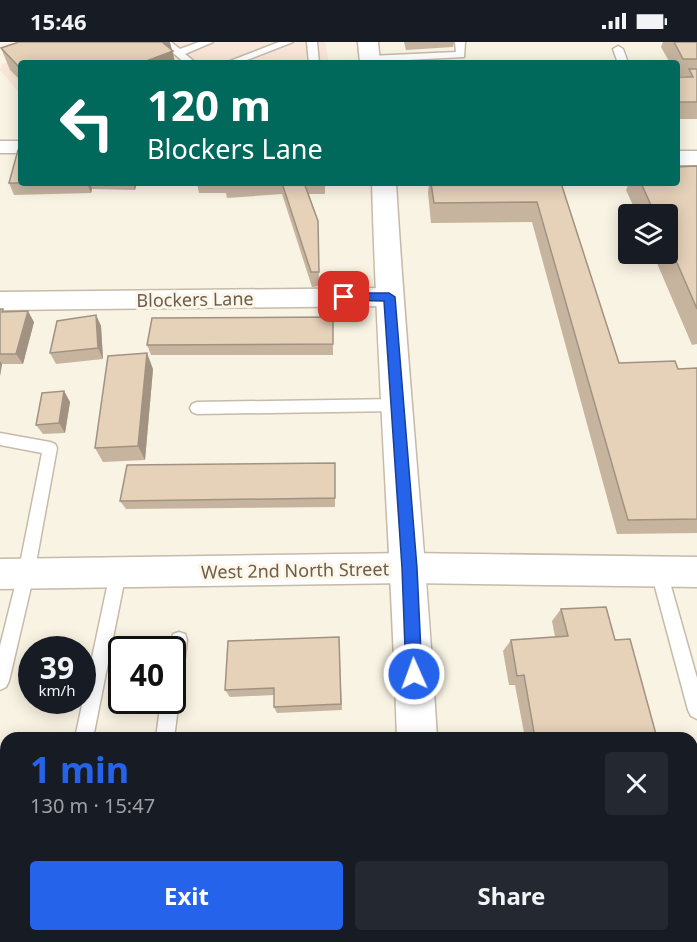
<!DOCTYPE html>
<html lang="en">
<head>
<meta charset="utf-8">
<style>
  :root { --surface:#171b24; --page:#242831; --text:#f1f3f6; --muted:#9ea1a6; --accent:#2563eb }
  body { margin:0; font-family:"Noto Sans",sans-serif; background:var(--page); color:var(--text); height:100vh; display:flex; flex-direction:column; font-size:22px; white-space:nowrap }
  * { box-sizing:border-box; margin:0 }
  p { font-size:20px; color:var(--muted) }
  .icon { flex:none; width:33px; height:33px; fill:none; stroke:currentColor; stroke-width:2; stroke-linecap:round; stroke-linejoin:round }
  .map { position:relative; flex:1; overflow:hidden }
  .panel { position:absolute; left:0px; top:690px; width:698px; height:210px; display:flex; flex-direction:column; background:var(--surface); border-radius:18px 18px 0 0; box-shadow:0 3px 15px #0003 }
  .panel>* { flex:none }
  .hud { position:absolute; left:18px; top:18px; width:662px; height:126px; border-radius:6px; box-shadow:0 3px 15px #0003; background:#00695c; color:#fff; overflow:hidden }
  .controls { position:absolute; left:618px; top:162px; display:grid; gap:12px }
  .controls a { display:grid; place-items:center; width:60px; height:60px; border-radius:6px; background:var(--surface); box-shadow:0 3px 15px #0003; font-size:30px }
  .speed { position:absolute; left:18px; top:594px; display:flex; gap:12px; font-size:30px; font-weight:700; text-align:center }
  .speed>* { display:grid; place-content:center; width:78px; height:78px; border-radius:50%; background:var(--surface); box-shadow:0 3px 15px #0003; line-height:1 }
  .speed small { font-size:15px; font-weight:400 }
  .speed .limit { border:3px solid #111; border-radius:9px; background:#fff; color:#111 }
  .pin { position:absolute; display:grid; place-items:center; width:51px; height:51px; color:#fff; margin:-26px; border-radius:12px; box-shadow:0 3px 9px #0006 }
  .me { position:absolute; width:66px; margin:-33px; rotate:358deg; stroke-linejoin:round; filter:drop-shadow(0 0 4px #0008) }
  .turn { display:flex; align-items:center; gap:21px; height:126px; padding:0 30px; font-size:27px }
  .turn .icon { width:78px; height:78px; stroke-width:2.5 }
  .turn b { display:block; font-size:42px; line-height:51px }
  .round { display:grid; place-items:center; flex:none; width:63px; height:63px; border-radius:6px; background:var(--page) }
  .head { display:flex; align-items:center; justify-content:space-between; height:102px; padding:0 30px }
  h1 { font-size:36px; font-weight:700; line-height:45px; color:var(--accent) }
  .primary-button { display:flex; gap:12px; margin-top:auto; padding:12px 30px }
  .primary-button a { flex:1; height:69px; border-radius:6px; background:var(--accent); color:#fff; font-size:24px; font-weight:700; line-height:69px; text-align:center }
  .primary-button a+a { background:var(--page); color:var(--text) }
  .status { display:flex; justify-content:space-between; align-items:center; height:42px; padding:0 30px; background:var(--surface); direction:ltr }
  .status svg { height:16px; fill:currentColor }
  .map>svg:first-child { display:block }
</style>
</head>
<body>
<div class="status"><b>15:46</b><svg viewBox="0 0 49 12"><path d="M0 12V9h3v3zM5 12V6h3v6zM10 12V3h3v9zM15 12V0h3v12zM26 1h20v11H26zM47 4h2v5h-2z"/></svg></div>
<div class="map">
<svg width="697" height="900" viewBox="0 0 697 900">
  <rect width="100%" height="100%" fill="#f9f3e3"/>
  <path fill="#f8e6d8" d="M66,0H325L329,21H21V53L0,28L2,22Z"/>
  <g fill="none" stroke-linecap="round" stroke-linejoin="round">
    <defs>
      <path id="service" d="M160,0H171L180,7L199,0H213L185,12L196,21H185Z
        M279,0H293L239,21H225Z
        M307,0H317L319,21H309Z
        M455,0H465L464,15L370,20L365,17L370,14L456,10Z
        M618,4L623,7L628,21H618L613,7Z
        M397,357L404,363L397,369L197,372L192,370L190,366L192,362L197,360Z
        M0,391L50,400L55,402L57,406L34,532L9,639L6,645L0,648V604L18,532L42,411L0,403Z
        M659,523L665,525L667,530L697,636V677L691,674L688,668L651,530L653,525Z
        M118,524L124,526L126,531L93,696H75L110,531L112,526Z
        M179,590L185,592L187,598L181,643L178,649L174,651L179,658L174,696H156L161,658H172V608H169L173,592Z
        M692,796H697V816H692Z
        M208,894H228V900H208Z
        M565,894H585L586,900H566Z"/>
      <path id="minor" d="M0,99H21V111H0Z
        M676,109H697V123H676Z
        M389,246L398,249L401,255L398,261L389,264L0,268V250Z
        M409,511L697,515V545L409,541L0,547V517Z"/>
      <path id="tertiary" d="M358,0H378L380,21H360Z
        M372,141H396C407,326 426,511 437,696H397C391,511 377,326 372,141Z
        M402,894H448V900H402Z"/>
    </defs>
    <use href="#service" stroke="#c6baa9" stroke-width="3"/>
    <use href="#minor" stroke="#c6baa9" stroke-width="3"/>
    <use href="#tertiary" stroke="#c6baa9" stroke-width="3"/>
    <use href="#service" fill="#fff" fill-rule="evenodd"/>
    <use href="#minor" fill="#fff" fill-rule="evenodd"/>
    <use href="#tertiary" fill="#fff" fill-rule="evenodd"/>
  </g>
  <path fill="#c6b49f" d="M404,0H454L453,5L406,8Z
    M663,0H697V77H676V35H686V34H676V21H670L661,5Z
    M1,6L171,8L173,9L175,21H21V39L10,28Z
    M697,124V302L692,303L653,212H668V172H637L626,148L629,141H676Z
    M9,141H137L135,148L92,147L91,151L14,153Z
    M197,141H325V152H309L318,179L319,244L312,245L282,152L227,156L226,151H199Z
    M429,141H561L619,321L678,327L697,326V491L617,492L532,180L431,181L428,151Z
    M0,267L34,280L23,322H2L0,334Z
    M96,273L101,284L103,317L56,322L50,311Z
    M333,275V313H151L147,303Z
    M153,327L145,418L103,420L95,406Z
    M64,349L70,360L65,391L43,392L36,383Z
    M335,421V465L126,467L120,459Z
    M561,567L615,598L657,696H525L515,643H509L503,609L511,598L555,595L552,579Z
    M339,595L342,668L277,671L274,665V653L230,655L225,648Z"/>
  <path fill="#a19282" d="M158,0H170L175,21H141Z
    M87,141H90L92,147L91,151Z
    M133,141H137L135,148Z
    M28,269L34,280L23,322L16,312Z
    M96,273L101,284L103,317L98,306Z
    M147,311L153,327L145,418L138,404Z
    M0,319L2,322L0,334Z
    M64,349L70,360L65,391L59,381Z"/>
  <path fill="#e6d1b9" stroke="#a19282" stroke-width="1.5" d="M19,0H162L173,9L141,21H21V27L1,6Z
    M674,0H697V17H683Z
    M689,27H697V60H676V35H693Z
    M18,108H21V141H9Z
    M697,124V267L668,200V172H655L641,141H676V125Z
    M282,141H304L318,179L319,230H311Z
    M431,141H561L619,321L675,319L678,327L697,326V477L628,478L537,160L434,161Z
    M0,267H3L2,270L28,269L16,312H0Z
    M96,273L98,306L50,311L57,279Z
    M333,275V302L147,303L152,276Z
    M147,311L138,404L95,406L108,314Z
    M64,349L59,381L36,383L42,351Z
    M335,421V456L120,459L127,423Z
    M606,565L615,598L630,597L657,696H535L524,633L517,634L511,598L568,594L561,567Z
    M339,595L341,662L274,665V646L225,648L228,599Z"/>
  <path fill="#2563eb" stroke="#184099" stroke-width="1.5" d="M344,251H389L395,255L417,526L422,632L419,638L414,640L408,638L406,632L402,526L384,259L339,258V253Z"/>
  <g text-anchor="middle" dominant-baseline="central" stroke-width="6" stroke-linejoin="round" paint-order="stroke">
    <g font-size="18" fill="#6e5d4c" stroke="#fdf7e9">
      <text transform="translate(195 257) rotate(-1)">Blockers Lane</text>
      <text transform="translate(295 528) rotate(-1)">West 2nd North Street</text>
    </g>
  </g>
</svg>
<div class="controls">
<a><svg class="icon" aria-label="layers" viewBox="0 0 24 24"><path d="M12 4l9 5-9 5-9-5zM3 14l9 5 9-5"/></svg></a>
</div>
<div class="speed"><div>39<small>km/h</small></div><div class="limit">40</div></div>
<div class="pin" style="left:344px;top:255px;background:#d93025"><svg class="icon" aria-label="arrive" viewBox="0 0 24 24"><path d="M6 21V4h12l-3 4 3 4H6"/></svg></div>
<svg class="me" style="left:414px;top:632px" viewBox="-20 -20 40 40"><circle r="17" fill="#2563eb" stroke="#fff" stroke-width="3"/><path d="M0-11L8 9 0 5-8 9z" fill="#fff"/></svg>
<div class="hud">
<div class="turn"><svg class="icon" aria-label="left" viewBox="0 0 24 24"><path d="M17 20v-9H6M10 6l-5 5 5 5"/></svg><div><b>120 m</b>Blockers Lane</div></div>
</div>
<section class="panel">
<div class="head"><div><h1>1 min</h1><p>130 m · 15:47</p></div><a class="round"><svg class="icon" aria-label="close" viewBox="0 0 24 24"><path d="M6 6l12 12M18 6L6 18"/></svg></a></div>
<div class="primary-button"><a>Exit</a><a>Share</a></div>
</section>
</div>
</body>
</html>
